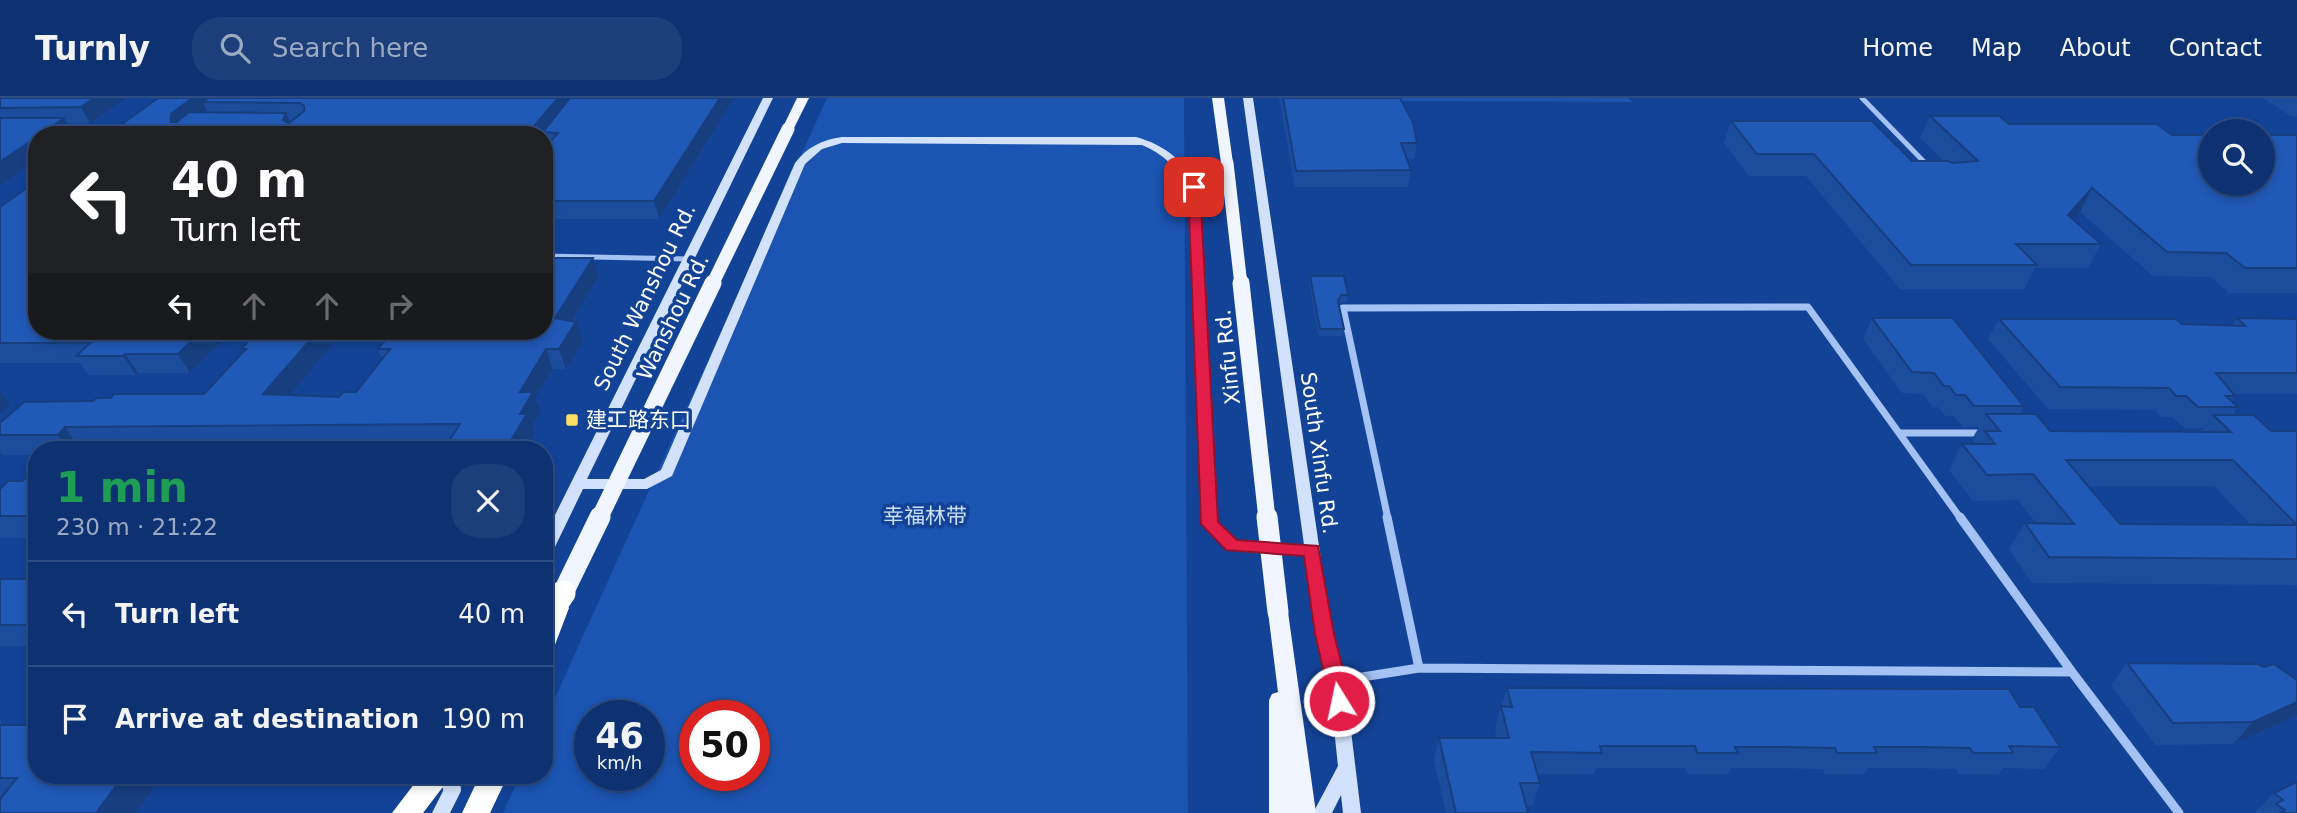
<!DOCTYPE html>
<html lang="en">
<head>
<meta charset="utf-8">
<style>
  :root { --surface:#0e3271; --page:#1c3e79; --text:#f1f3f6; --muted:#9baac3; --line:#2e4d84 }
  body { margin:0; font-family:"DejaVu Sans","Noto Sans SC",sans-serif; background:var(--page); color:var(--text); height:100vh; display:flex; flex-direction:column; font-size:26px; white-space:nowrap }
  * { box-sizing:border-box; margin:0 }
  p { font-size:23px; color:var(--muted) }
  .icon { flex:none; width:38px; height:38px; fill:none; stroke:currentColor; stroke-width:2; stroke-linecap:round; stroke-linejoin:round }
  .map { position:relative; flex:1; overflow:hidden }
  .sheet { position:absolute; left:28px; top:343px; width:525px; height:343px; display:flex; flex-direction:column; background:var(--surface); border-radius:28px; box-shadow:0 4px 10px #0003,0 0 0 2px var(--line) }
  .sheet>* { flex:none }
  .banner { position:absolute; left:28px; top:28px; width:525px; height:214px; border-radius:28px; box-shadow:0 4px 10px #0003,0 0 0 2px var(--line); background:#202124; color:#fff; overflow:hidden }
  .controls { position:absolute; left:2198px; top:21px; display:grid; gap:14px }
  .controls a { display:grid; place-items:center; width:77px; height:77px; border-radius:50%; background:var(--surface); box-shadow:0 4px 10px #0003,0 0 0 2px var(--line); font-size:35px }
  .speed { position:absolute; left:574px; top:602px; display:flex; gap:14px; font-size:35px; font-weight:700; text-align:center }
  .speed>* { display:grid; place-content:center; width:91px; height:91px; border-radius:50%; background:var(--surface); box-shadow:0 4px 10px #0003,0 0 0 2px var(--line); line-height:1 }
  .speed small { font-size:18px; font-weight:400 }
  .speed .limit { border:10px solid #d22; background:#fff; color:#111 }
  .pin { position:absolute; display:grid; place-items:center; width:60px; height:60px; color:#fff; margin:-30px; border-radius:14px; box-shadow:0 4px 10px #0006 }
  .me { position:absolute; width:77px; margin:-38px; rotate:350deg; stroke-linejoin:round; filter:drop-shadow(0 0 5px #0008) }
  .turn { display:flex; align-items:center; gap:24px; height:147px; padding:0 28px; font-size:32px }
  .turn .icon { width:91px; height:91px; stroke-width:2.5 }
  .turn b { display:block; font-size:49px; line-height:60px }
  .lanes { display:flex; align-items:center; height:66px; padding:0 28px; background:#0003; justify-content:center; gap:35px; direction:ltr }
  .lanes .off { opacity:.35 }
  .round { display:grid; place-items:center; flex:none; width:74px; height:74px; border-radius:28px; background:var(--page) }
  .headline { display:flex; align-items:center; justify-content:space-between; height:119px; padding:0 28px }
  h1 { font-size:42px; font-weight:600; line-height:52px; color:#1e9e55 }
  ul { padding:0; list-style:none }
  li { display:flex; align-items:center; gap:21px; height:105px; padding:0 28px; border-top:2px solid var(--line) }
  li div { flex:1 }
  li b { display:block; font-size:26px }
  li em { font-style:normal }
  header { display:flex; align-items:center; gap:42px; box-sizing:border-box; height:98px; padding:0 35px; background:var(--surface); border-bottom:2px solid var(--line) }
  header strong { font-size:33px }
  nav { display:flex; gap:38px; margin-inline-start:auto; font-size:24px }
  .search { width:490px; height:63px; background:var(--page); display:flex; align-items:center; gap:18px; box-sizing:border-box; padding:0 24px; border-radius:28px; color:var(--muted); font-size:26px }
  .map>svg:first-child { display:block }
</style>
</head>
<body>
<header>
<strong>Turnly</strong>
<div class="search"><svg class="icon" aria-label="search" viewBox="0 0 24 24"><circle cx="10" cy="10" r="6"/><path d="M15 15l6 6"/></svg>Search here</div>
<nav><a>Home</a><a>Map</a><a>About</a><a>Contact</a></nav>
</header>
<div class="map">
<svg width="2297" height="715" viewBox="0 0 2297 715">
  <rect width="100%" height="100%" fill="#134397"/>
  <path fill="#1b54b1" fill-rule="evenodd" d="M827,0H1184L1188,715H503L520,677H544V624ZM590,618H649V677H590ZM695,618H754V677H695Z
    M1350,0H1629L1632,4L1351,3Z"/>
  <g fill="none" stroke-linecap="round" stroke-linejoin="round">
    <path stroke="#a4c2f3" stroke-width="5" d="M1862,0L1930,70
      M544,158L689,161"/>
    <path stroke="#a4c2f3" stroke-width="7" d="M1900,335H1983
      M1388,421L1343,210L1808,209L1961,421"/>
    <path stroke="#a4c2f3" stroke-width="9" d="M1387,419L1419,570
      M1960,419L2072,574L2179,715
      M1337,583L1419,570L2072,574"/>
    <path fill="#d3e2fc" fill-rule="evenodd" d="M763,0H773L587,381H644L661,372L795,65C807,49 822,42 842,39H1136C1165,47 1184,63 1199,89L1216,424L1236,443L1304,447L1243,0H1253L1332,536L1345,583L1361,715H1343L1341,697L1332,715H1313L1338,668L1329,583L1316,536L1305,458L1227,452L1202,426L1189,89C1177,69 1163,56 1142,47L842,45L822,51L805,66L672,378L647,391H583L552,455L549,459L544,460V439Z
      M54,28H121L126,31L121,34L51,33V29Z
      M442,677H460L461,693L450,715H432L443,693Z"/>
    <path fill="#f0f5ff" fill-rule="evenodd" d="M797,0H809L792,34H784L782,31Z
      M1212,0H1224L1233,65L1232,68H1222L1221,65Z
      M1278,507L1285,509L1288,514L1316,715H1269V602L1272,596L1278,594L1268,514L1271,509Z"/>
    <path fill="#fff" fill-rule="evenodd" d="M557,501L565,504L569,510L553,552L544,554V512L549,504Z
      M421,677H452L423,715H392Z
      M480,677H508L490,715H462Z"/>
    <path stroke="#f0f5ff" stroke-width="13" d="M1227,65L1241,187
      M712,187L788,31"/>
    <path stroke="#f0f5ff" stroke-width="17" d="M1241,185L1267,421
      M599,421L713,185"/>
    <path stroke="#f0f5ff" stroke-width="21" d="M1267,419L1278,514
      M563,495L600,419"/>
    <path stroke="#fff" stroke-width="25" d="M544,523L563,495"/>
  </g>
  <path fill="#1c4d9d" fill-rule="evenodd" d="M0,0H126L90,25L67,26L74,37L0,88Z
    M158,0H734L659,121H544V51L547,47L544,37H107Z
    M1279,0H1400L1417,45L1414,61H1407L1411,72L1408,89H1295Z
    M2263,0H2297V18H2291Z
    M1930,18L2009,26L2172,37H2297V195H2229L2211,179L2153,178L2080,114L2073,121L2101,146L2088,170H2035L2024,191H1900L1806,78H1749L1724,45L1731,23L1912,63H1944L1920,40Z
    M0,109L37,233H344L290,297L339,299L356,294L382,261L378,251L599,178L572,223L583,243L566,271H553L535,300L541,313L532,328L535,335L525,352H443L447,346L79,349L77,352H37V357H2L0,354V325L93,303L204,296L243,254L241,251L253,238H226L190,275H138L136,277H89L80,265H0Z
    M1310,178L1348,197L1347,204L1340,205L1339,207L1344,231L1343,238H1319L1309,185Z
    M1872,220L2024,308L2019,316L2050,333L2202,334L2204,330H2184L2172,319H2162L2155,312L2048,311L1988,241L1999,221L2232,227L2237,220L2297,221V296H2234L2235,298L2232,303L2238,309L2233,317L2271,333H2297V487L2032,485L2009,451L2025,425H2036L2018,402L1973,403L1949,372L1962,346H1976L1972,341L1979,329H1963L1954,318H1945L1938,309H1933L1923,296L1902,295L1863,241ZM2088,388H2214L2251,427L2120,426Z
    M37,380V440H0V391Z
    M0,481H37V548H0Z
    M2127,565L2264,569L2295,618L2233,646L2155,647L2111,587Z
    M1507,590L2020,609L2060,649L2044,671L2003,670L1998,676H1958L1956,671L1909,670H1868L1864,676H1825L1823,671L1773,670H1731L1728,676H1688L1685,670H1596L1594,676H1537L1540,685L1533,707H1526L1528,715H1446L1434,662L1439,640H1497L1495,630Z
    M0,622L37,677H163L136,715H0Z
    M2297,684V715H2255L2274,695Z"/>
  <path fill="#173e7f" d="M94,0H126L90,25L81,9Z
    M192,0H221L203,4L206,12L180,33L171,24V16Z
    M558,0H578L543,34L544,37H535L534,28Z
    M720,0H734L659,121L654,103Z
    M286,15L294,32L283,22Z
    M64,20L74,37H40Z
    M37,39V63L0,88V64Z
    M2092,90L2080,114L2056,140L2068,117Z
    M593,160L599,178L562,239L555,220Z
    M576,224L583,243L566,271L559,251Z
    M201,233H223L226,238L190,275L178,256Z
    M318,233H344L274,316L263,296Z
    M546,251L553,271L535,300L541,313L532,328L535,335L525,352H505L520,316V294Z
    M125,256L138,275L136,277L123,258Z
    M0,292L10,307L0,316Z
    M65,329L79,349L77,352H68L58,337Z
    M2297,604V616L2295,618L2233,646L2253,624Z
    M124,677H163L136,715H96Z"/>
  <path fill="#2159b6" stroke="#173e7f" stroke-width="2" fill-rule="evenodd" d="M0,0H94L81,9L0,10Z
    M158,0H192L171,16V24H177L189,14L286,15L283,22L289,25L304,13V8L300,5L203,4L208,0H558L534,28V34L381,33L377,37H107Z
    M570,0H720L654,103H544V51L558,35L543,34Z
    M1283,0H1400L1413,24L1417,45H1401L1411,72L1296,73Z
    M1930,18H1999L2009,26H2157L2172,37H2210V86H2263V37H2297V170H2245L2226,155L2167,154L2092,90L2068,117L2101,146H2016L2037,167H1911L1814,56H1757L1731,23H1872L1912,63H1948L1952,65L1978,63Z
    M0,20H64L40,37H37V39L0,64Z
    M37,83V233H201L178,256H125L123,258H76L90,245H0V109Z
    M544,160H593L555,220L576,224L559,251H546L520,294H533L520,316H527L505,352H443L460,326L65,329L58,337H0V325L24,304L93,303L97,300H111L114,296H204L246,251H241L258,233H318L263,296L339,299L343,294H356L390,251H378L393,233H544Z
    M1310,178H1344L1348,197H1341L1338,203L1344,231H1320Z
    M1872,220H1953L2024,308H1974L1965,297H1956L1949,288H1944L1934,275L1912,274Z
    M2237,220L2297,221V275H2216L2235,298H2226L2238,309H2198L2186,298H2176L2169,290L2060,289L1999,221H2176L2182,226L2245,228Z
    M1986,316H2036L2050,333L2231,334L2213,317H2254L2271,333H2297V461L2049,459L2025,425L2074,426L2033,376L1987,377L1962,346H1995L1985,333H2000ZM2066,362H2233L2297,427L2120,426Z
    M26,380H37V418H0V391L8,383H22Z
    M0,481H37V527H0Z
    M2127,565L2257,566L2264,569L2274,566L2297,582V604L2253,624L2173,625Z
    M1507,590L2009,591L2020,609H2034L2060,649L2009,648L2013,655H1973L1970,650L1922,649H1874L1877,655H1837L1835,650L1784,649H1735L1738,655H1697L1695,648H1600L1602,655L1531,654L1540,685H1520L1528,715H1456L1439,640H1509L1501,608L1512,609Z
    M0,627H37V677H124L96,715H0V701L17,680H0Z
    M2297,684V715H2279L2285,712L2276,706L2283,702L2274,695Z"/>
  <path fill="#e11d48" stroke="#92132f" stroke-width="2" d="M1194,85L1200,89L1218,424L1237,442L1318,448L1334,536L1346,583L1349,603L1346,609L1339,611L1332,609L1315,536L1304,458L1226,452L1201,426L1188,89Z"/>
  <rect fill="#ffde66" stroke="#134397" stroke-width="2.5" x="565" y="315" width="14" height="14" rx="3.5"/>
  <g text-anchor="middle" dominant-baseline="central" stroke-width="7" stroke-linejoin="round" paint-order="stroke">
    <g font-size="21" fill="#fff" stroke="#134397">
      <text transform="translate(645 199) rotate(-64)">South Wanshou Rd.</text>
      <text transform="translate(673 219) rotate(-64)">Wanshou Rd.</text>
      <text transform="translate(1228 259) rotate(-96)">Xinfu Rd.</text>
      <text transform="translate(1319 355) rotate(82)">South Xinfu Rd.</text>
    </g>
    <g font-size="21" fill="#fff" stroke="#134397" text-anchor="start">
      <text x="586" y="322">建工路东口</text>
    </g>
    <g font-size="21" fill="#ccdffd" stroke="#134397">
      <text x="925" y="418">幸福林带</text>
    </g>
  </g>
</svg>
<div class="controls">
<a><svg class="icon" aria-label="search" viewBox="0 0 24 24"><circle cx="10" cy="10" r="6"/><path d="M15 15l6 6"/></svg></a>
</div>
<div class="speed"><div>46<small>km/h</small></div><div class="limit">50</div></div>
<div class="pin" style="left:1194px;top:89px;background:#d93025"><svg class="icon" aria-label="arrive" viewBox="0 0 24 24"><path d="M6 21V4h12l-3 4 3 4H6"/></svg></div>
<svg class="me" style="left:1339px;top:603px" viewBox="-20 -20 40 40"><circle r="17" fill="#e11d48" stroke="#fff" stroke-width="3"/><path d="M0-11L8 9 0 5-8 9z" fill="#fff"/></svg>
<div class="banner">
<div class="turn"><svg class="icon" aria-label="left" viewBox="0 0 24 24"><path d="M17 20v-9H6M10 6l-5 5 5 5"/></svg><div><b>40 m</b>Turn left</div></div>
<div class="lanes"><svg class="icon" aria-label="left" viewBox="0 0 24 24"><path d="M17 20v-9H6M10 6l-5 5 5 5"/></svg><svg class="icon off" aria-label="ahead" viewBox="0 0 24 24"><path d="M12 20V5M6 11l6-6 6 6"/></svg><svg class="icon off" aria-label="ahead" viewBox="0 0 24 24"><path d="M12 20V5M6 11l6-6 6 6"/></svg><svg class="icon off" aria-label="right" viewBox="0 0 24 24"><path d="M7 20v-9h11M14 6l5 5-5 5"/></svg></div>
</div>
<section class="sheet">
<div class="headline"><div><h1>1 min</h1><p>230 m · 21:22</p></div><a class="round"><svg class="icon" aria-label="close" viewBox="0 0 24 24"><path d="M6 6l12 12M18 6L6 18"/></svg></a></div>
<ul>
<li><svg class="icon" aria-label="left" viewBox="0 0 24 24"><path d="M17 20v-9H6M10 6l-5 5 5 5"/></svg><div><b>Turn left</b></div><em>40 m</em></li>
<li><svg class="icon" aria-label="arrive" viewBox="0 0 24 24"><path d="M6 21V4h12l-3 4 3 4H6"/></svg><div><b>Arrive at destination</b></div><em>190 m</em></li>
</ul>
</section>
</div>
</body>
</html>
